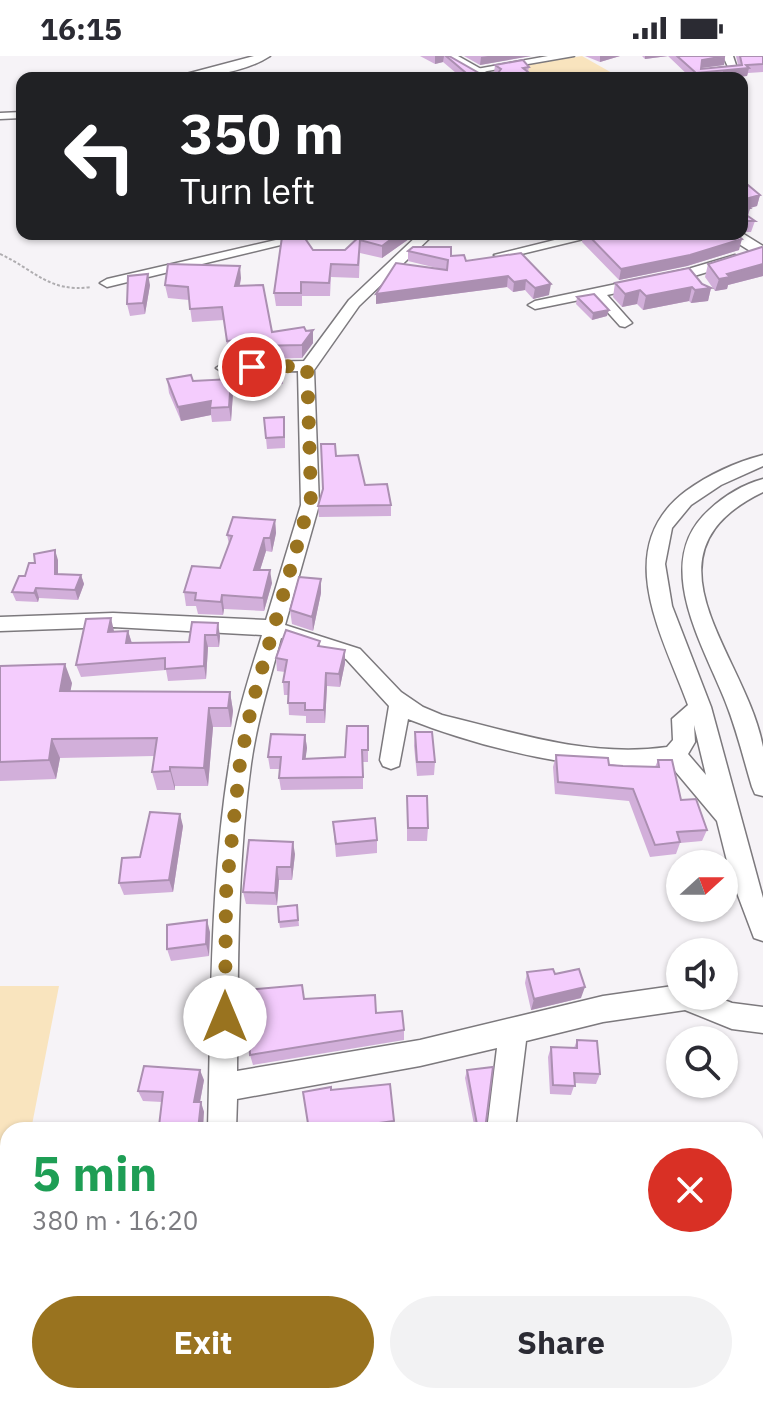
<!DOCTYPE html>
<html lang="en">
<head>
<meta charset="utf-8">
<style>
  :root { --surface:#fff; --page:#f2f2f3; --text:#2b2b33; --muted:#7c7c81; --accent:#99731f }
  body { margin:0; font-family:"IBM Plex Sans",sans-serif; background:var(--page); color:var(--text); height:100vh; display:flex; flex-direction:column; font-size:30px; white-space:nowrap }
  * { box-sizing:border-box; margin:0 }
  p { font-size:26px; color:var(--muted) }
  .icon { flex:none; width:44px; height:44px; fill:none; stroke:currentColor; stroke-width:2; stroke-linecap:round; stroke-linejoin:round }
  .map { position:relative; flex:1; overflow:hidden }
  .details { position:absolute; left:0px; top:1066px; width:764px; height:282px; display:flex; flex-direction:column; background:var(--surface); border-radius:24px 24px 0 0; box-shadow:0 2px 6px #0004 }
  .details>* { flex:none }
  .guide { position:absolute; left:16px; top:16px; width:732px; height:168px; border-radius:16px; box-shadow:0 2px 6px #0004; background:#202124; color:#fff; overflow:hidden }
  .needle { width:52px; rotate:69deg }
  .buttons { position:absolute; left:666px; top:794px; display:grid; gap:16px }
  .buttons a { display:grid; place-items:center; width:72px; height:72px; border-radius:50%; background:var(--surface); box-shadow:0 2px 6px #0004; font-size:40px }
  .pin { position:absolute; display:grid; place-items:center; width:68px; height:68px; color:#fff; margin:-34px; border:4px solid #fff; border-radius:50%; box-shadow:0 2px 8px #0007 }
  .me { position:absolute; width:88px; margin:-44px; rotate:0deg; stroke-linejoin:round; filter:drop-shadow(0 0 6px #0008) }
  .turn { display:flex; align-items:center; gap:28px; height:168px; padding:0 32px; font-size:36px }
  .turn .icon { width:104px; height:104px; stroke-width:2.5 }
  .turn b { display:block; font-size:56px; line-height:68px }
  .round { display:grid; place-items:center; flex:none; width:84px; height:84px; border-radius:42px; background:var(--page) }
  .head { display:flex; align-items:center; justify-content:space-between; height:136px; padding:0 32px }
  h1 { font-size:48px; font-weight:700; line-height:60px; color:#1e9e55 }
  .button { display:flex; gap:16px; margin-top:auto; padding:16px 32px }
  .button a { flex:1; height:92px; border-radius:48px; background:var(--accent); color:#fff; font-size:32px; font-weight:700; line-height:92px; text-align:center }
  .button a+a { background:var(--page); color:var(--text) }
  .status { display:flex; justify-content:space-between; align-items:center; height:56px; padding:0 40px; background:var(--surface); direction:ltr }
  .status svg { height:22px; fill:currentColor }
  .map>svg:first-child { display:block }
</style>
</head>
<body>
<div class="status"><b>16:15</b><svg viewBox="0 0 49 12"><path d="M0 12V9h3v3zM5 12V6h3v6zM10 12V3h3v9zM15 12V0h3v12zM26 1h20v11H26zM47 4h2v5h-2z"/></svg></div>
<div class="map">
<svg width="763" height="1347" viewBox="0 0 763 1347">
  <rect width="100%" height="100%" fill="#f6f3f7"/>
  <path fill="#f9e4be" d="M582,0L621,22H535L522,9Z
    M0,930H59L31,1074H8V1193L0,1234Z"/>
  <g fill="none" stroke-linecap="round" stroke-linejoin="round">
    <defs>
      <path id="minor" d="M254,0H270C244,17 201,22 171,22Z
        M548,0H574L476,17L471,14Z
        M723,0H733L738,15L706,18V14L728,11Z
        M22,56V62L0,63V57Z
        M302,178H326L107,231L100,227L107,223Z
        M419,178H434L359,250L314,314L319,449L285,569L360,593L401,636L423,651L442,659C516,677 590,702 667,691L673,684L672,663L688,649C663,580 610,492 686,435C708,419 736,406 763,399V410L721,429L691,449L672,472L665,508L672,550L711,651L763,842V885L754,882L731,821L717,765L670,709C591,720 482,692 408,663L399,710L391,713L383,710L380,704L389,650L346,603L281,582C270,624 257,665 251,708C237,810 238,913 237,1015L420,984L603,940L680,929V940H714L732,947L763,951V977L732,973L685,954L603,966L526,985L515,1074H487L497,992L420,1010L237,1043L236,1074H208C211,952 210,830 229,709C235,664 249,621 262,579L113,571L0,575V561L113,557L266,564L301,449L298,315L224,317L216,312L224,307L304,305L349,244ZM694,669L706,719L688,698L695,686Z
        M579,178H604L501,203L494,199Z
        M735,199L742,203L740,206L691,221L607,239L632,267L625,271L620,270L594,241L535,253L528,249L535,245L688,213Z
        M763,423V436C633,499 746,598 763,691C763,707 763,725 763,740L755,738L752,731C743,701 736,671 724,642C701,585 652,505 709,454C724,440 744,428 763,423Z
        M199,1340H233V1347H199Z
        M237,1340H332L329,1347H234Z
        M397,1340H431V1347H397Z"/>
      <path id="tertiary" d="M441,0H458L497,22H480Z
        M742,177L763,190V203L723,178Z"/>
    </defs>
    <use href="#minor" stroke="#7c797d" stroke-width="3"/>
    <use href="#tertiary" stroke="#7c797d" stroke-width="3"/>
    <path stroke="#afadb0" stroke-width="2" stroke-dasharray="3 2" stroke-linecap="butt" d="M0,198C35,214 49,237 91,231"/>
    <use href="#minor" fill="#fff" fill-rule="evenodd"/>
    <use href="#tertiary" fill="#fff" fill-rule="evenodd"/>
  </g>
  <path fill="#d2afda" d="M420,0H449L479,17H494L495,9L529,11L528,16L533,20V22H462L443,6L435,8Z
    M464,0H531L480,9Z
    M585,0H620L600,6Z
    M642,0H725L724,9L701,12V13L738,9L736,0H763V16L748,17L747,20L728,22H691L668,0L645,3Z
    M742,124L760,139L757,150L750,152L748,160L755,165L751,176H742Z
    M362,178H416L382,202L360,197L359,222L331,221L330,240H302V250H276L274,237L313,194H345Z
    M583,178H736L739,194L687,210L619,224L582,186Z
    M763,192V220L728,229L727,233L715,235L705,221L708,208Z
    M408,195L451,200L466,205L521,197L549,239L533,243L525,234L513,236L507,231L376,248L445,214L408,205Z
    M241,222L240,229L272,276L313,287L302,302L254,303L253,296L228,298L224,264L192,266L189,244L168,242L165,229Z
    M615,227L702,228L711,232L708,245L691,247L689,245L643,254L637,248L622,251L613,241Z
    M150,229L145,258L130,260L127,248Z
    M577,241L607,260L592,264L576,248Z
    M282,308L283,328L249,329L248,318Z
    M167,323L193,325L231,323L233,337L231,365L212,366L211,359L181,365L169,337Z
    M264,362L285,372V392L267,393Z
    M336,400L365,429L391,449V460L319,461L318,450Z
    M275,464L276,477L272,496L266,495L260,514L272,527L264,555L224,553L223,559L198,558L196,550H186L184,536L220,512L229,488L227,479Z
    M58,504V518L81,519L84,528L78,544L39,542L38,546L16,545L12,536L35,507Z
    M321,537L313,575L292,568L290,554Z
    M192,566L220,580L219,591H208L206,623L168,625L166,614L81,621L76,609L114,575V576L128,575L132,587L189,586Z
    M320,585V590L345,594V607L340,631L327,630L325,667H306V660L289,659L288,639H284L283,626L285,616L277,615L276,602Z
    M0,610L72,627L70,635L230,636L233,655L231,671H213L208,730H175V734H157L152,716L154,700L60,702L56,723L0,725Z
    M368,670V706H363V733L281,734L279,722L280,713H270L268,701L305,679L307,692L305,703L345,701Z
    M415,676L435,706L434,719L417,720L414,690Z
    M556,699L623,710L655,711L658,704L681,744L707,774L702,785L680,787L676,798L650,801L629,745L555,738L553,711Z
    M407,740L428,772L427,785H407Z
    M333,766L377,784V797L336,801Z
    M183,770L173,836L124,839L119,827L140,801Z
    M295,798L292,824H279L277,849L246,848L243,836Z
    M297,849L299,870L280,872L279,866Z
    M210,876L209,900L171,905L167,893Z
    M527,916L555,918L581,942L531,954L525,927Z
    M304,943L376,957L404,974V984L253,1009L250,999Z
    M577,984L600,1018L596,1028L575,1027L571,1039L550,1038L548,1001L551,991L574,992Z
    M467,1014L486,1066L489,1069L500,1074H475L465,1022Z
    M204,1024L200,1046L204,1056L159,1070L162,1046L143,1045L138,1035Z
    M331,1034L394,1065L393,1074H309Z"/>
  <path fill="#ab8fb1" d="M435,0H444L443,6L435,8Z
    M488,0H531L480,9L481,1Z
    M600,0H620L600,6Z
    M645,0H668L645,3Z
    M725,1L724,9L701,12L702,4Z
    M749,12L747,20L721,22L723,15Z
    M760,139L757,150L750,152L747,163L742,164V144Z
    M398,178H416L382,202V190Z
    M742,183L739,194L687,210L619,224L621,213Z
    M763,208V220L728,229L727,233L715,235L719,223L727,218Z
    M240,210L241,222L237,242L235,230Z
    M148,218L150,229L145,258L143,247Z
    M508,220L507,231L376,248V238Z
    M526,224L525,234L513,236L514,226Z
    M551,228L549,239L533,243L535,232Z
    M692,231L689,245L643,254L646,240Z
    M711,232L708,245L691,247L695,234Z
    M640,234L637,248L622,251L625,238Z
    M609,254L607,260L592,264L593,257Z
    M313,274V287L302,302V289Z
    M231,323L233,337L231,365L229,351Z
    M211,345V359L181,365L178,351Z
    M275,464L276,477L272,496L270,482Z
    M264,482L266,495L256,527L254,514Z
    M55,494L58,504V527L55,518Z
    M270,514L272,527L264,555L263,542Z
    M81,519L84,528L78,544L75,534Z
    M321,523V537L313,575L312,561Z
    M36,532L39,542L38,546L34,537Z
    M222,539L224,553L223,559L221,546Z
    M111,562L114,575L112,588L108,576Z
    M218,567L220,580L219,591L217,579Z
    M128,575L132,588L126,587Z
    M205,579L208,591L206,623L204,610Z
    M345,594V607L340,631L339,618Z
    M65,608L72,627L67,654L60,635Z
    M326,617L327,630L325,667L324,654Z
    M230,636L233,655L231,671L228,652Z
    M209,652L213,671L208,730L204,712Z
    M305,679L307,692L304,715L303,703Z
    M52,683L60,702L56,723L49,704Z
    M170,711L175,730V734L170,715Z
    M180,758L183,770L173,836L169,824Z
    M293,786L295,798L292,824L291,811Z
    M277,811L279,824L277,849L275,837Z
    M207,864L210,876L209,900L206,888Z
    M585,931L581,942L531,954L534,943Z
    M200,1014L204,1024L198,1056L194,1046Z
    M201,1046L204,1056L203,1074H198Z"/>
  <path fill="#f4ccfd" stroke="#ab8fb1" stroke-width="2" d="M446,0H449L479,17H498L501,13L495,9L523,4L529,11L523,12L533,20L527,22H472Z
    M677,0H725L702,4L701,13L742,9L740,0H763V8L746,9L749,12L696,17Z
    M742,124L760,139L742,144Z
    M742,146L750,152L742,153Z
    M742,156L755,165H742Z
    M302,178L313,194H345L362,178H398L382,190L360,184L358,209L331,208L329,227L301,226V237H274L282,181Z
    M587,178H736L742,183L690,199L621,213Z
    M413,191H451V200L464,199L466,205L521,197L551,228L535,232L526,224L514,226L508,220L376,238L396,207L447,214L448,204L408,195Z
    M762,191L763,192V208L727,218L730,221L719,223L708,208Z
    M168,208L240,210L235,230L263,229L272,276L304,271L306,275L313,274L302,289L252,290L254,283L227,285L222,251L190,253L188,231L165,229Z
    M689,212L702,228L711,232L695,234L692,231L646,240L640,234L625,238L615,227Z
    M148,218L143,247L127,248L128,220Z
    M594,238L609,254L593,257L577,241Z
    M282,308V318H248L250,309Z
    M191,319L193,325L231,323L229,351L210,352L211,345L178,351L167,323Z
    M284,361V381L266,382L264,362Z
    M321,388H335L336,400L358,399L365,429L387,428L391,449L318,450L323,433Z
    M233,461L275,464L270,482H264L254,514H270L263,542L222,539L221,546L195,544L196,537L184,536L192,510L220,512L232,480L227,479Z
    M55,494V518L81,519L75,534L36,532L34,537L12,536L19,520H25L29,507H35L34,498Z
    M299,521L321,523L312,561L290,554Z
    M111,562L108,576L128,575L126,587L189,586L192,566L218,567L217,579H205L204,610L165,613V602L76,609L86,563Z
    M286,574L320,585L318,590L345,594L339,618L326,617L324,654H305V647H288L289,626H283L287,604L276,602Z
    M65,608L60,635L230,636L228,652H209L204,712L170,711V715L152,716L157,682L52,683L49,704L0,706V610Z
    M347,670H368V694H362L363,721L279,722L281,701H268L271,678L305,679L303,703L345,701Z
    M415,676H432L435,706H417Z
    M556,699L608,702L609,709L623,710L659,711L658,704H672L681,744L696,743L707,774L677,776L680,786L655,789L633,733L558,726Z
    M407,740H427L428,772H408Z
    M150,756L180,758L169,824L119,827L122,802L140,801Z
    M375,762L377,784L336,788L333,766Z
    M249,784L293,786L291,811H277L275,837L243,836Z
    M297,849L298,864L279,866L278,851Z
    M207,864L206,888L167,893V869Z
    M553,913L555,918L579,913L585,931L534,943L527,916Z
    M302,929L304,943L375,939L376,957L402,955L404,974L250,999L246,934Z
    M577,984L597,985L600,1018L574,1017L575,1030L553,1029L551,991L577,992Z
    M144,1010L200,1014L194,1046H201L198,1074H137L138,1070H159L163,1036L138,1035Z
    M493,1011L486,1066L489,1069H499L500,1074H478L467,1014Z
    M390,1028L394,1065L327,1074H309L303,1036L331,1031V1034Z
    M158,1340H192V1345L197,1346H156Z
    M331,1340H378V1347H314L330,1343Z
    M492,1340H528L529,1345L493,1347Z
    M483,1345L484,1347H463Z"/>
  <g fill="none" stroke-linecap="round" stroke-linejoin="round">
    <path stroke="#99731f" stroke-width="14" stroke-dasharray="0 25.2" d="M225,961L226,837L240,707L252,648L311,441L307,310L252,311"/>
  </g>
</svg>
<div class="buttons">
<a><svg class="needle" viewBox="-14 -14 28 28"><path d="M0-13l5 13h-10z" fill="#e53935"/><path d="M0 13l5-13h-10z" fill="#7c7c81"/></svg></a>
<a><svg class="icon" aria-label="sound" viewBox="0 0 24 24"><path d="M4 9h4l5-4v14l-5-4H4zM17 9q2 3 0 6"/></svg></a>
<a><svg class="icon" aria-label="search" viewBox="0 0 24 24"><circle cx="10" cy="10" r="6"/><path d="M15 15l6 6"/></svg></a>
</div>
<div class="pin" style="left:252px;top:311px;background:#d93025"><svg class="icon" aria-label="arrive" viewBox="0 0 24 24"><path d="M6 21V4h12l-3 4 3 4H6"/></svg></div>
<svg class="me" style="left:225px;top:961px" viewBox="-20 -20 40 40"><circle r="19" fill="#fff"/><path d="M0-13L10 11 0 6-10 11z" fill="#99731f"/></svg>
<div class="guide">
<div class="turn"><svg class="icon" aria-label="left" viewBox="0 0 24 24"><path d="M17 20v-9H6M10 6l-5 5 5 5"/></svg><div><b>350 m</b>Turn left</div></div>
</div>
<section class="details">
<div class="head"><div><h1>5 min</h1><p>380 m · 16:20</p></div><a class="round" style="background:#d93025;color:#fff"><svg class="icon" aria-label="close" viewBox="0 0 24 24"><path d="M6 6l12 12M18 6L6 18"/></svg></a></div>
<div class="button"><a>Exit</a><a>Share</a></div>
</section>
</div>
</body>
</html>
